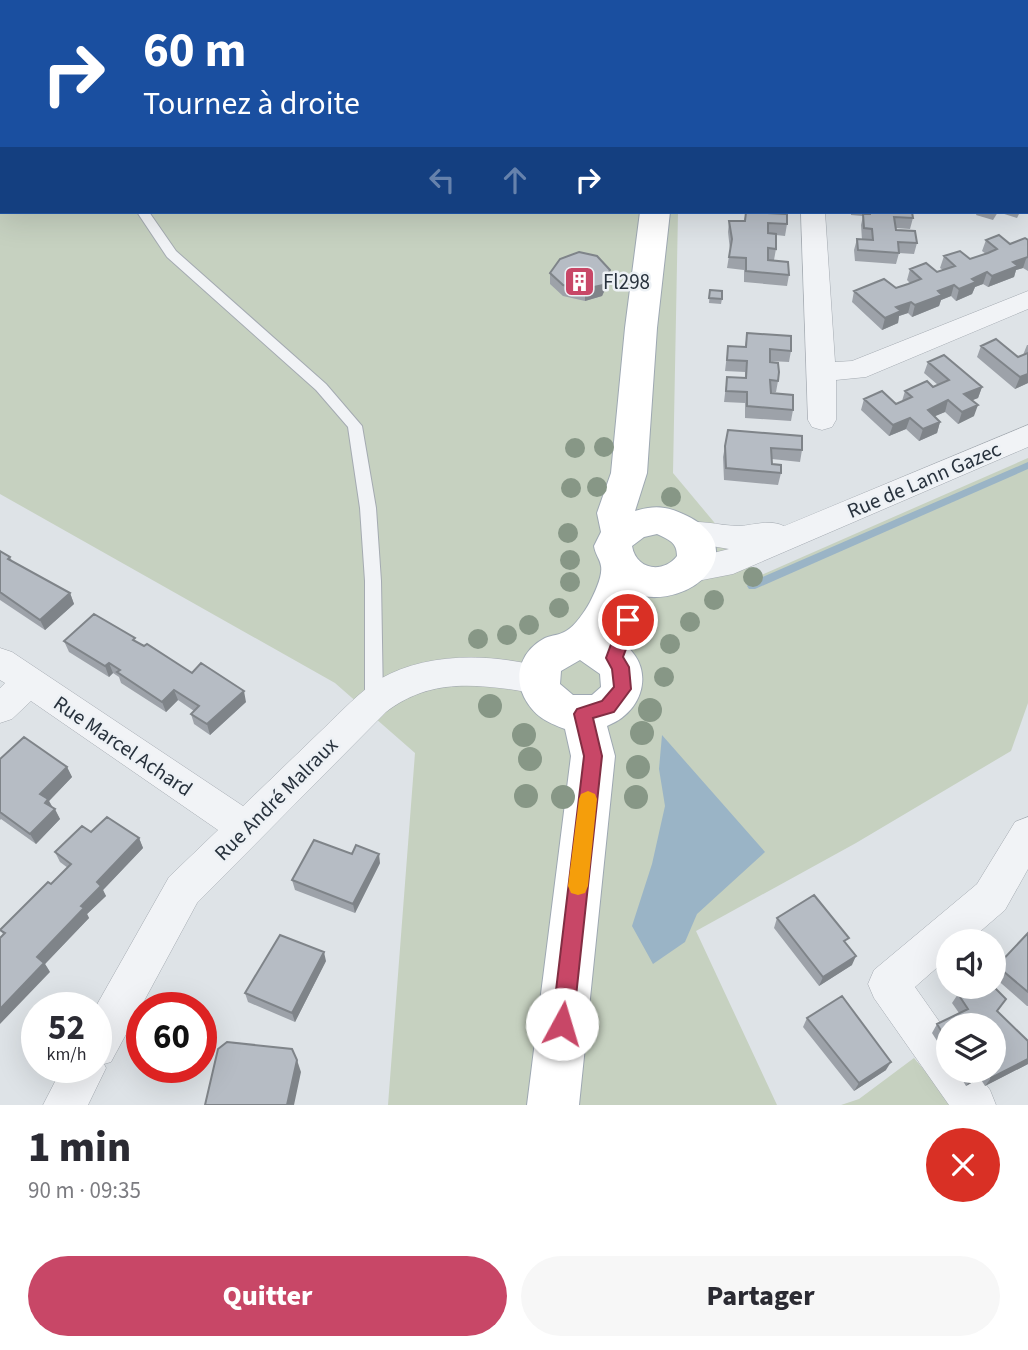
<!DOCTYPE html>
<html lang="fr">
<head>
<meta charset="utf-8">
<style>
  :root { --surface:#fff; --page:#f7f7f7; --text:#2b2b33; --muted:#7c7c81; --accent:#c84767 }
  body { margin:0; font-family:"Source Sans 3",sans-serif; background:var(--page); color:var(--text); height:100vh; display:flex; flex-direction:column; font-size:26px; white-space:nowrap }
  * { box-sizing:border-box; margin:0 }
  p { font-size:23px; color:var(--muted) }
  .icon { flex:none; width:38px; height:38px; fill:none; stroke:currentColor; stroke-width:2; stroke-linecap:round; stroke-linejoin:round }
  .map { position:relative; height:1105px; overflow:hidden }
  .sheet { display:flex; flex-direction:column; background:var(--surface); flex:1 }
  .sheet>* { flex:none }
  .top-card { position:absolute; left:0px; top:0px; width:1029px; height:214px; box-shadow:0 7px 28px #0002; background:#1a4fa0; color:#fff; overflow:hidden }
  .fabs { position:absolute; left:936px; top:929px; display:grid; gap:14px }
  .fabs a { display:grid; place-items:center; width:70px; height:70px; border-radius:50%; background:var(--surface); box-shadow:0 7px 28px #0002; font-size:35px }
  .speed { position:absolute; left:21px; top:992px; display:flex; gap:14px; font-size:35px; font-weight:700; text-align:center }
  .speed>* { display:grid; place-content:center; width:91px; height:91px; border-radius:50%; background:var(--surface); box-shadow:0 7px 28px #0002; line-height:1 }
  .speed small { font-size:18px; font-weight:400 }
  .speed .limit { border:10px solid #d22; background:#fff; color:#111 }
  .pin { position:absolute; display:grid; place-items:center; width:60px; height:60px; color:#fff; margin:-30px; border:4px solid #fff; border-radius:50%; box-shadow:0 2px 7px #0007 }
  .me { position:absolute; width:77px; margin:-38px; rotate:6deg; stroke-linejoin:round; filter:drop-shadow(0 0 5px #0008) }
  .turn { display:flex; align-items:center; gap:24px; height:147px; padding:0 28px; font-size:32px }
  .turn .icon { width:91px; height:91px; stroke-width:2.5 }
  .turn b { display:block; font-size:49px; line-height:60px }
  .lanes { display:flex; align-items:center; height:66px; padding:0 28px; background:#0003; justify-content:center; gap:35px; direction:ltr }
  .lanes .off { opacity:.35 }
  .round { display:grid; place-items:center; flex:none; width:74px; height:74px; border-radius:37px; background:var(--page) }
  .head { display:flex; align-items:center; justify-content:space-between; height:119px; padding:0 28px }
  h1 { font-size:42px; font-weight:800; line-height:52px }
  .primary-button { display:flex; gap:14px; margin-top:auto; padding:14px 28px }
  .primary-button a { flex:1; height:80px; border-radius:42px; background:var(--accent); color:#fff; font-size:28px; font-weight:800; line-height:80px; text-align:center }
  .primary-button a+a { background:var(--page); color:var(--text) }
  .map>svg:first-child { display:block }
</style>
</head>
<body>
<div class="map">
<svg width="1028" height="1105" viewBox="0 0 1028 1105">
  <rect width="100%" height="100%" fill="#dee3e7"/>
  <path fill="#c6d1c0" d="M0,149L2,212H678L673,473L759,576L1028,458V703L1011,751L856,843L696,931L777,1105H388L415,753L335,683L0,494Z
    M914,1058L954,1105H841L859,1099Z"/>
  <path fill="#9ab4c6" d="M662,735L765,852L697,914L685,942L653,964L632,926L652,864L665,806L659,769Z"/>
  <g fill="none" stroke-linecap="round" stroke-linejoin="round">
    <path fill="#9ab4c6" fill-rule="evenodd" d="M1028,462V469L755,589H749L747,586L749,583Z"/>
    <defs>
      <path id="lane" d="M187,0H197L186,2Z
        M137,212H149L176,251L326,384L362,426L376,508L381,581L383,702L380,707L374,709L368,707L365,702V581L360,508L348,427L316,390L167,257Z"/>
      <path id="street" d="M898,0H919L920,2H899Z
        M1027,38H1028V51H1027Z
        M1027,173H1028V187H1027Z
        M801,212H825L835,362L852,361L1028,291V309L866,377L836,380V420L832,427L822,430L812,427L808,420Z
        M1028,425V447L733,574L692,582L681,579L676,570L681,561L729,549L677,540L672,532L677,524C696,518 719,526 740,526C755,525 770,519 784,526Z
        M0,648L12,652L243,806C270,780 297,754 324,728C342,711 359,692 380,679C428,651 499,653 551,670L556,680L551,690C536,695 523,691 508,689C462,683 424,683 386,712L197,903L111,1062L104,1064L106,1068L88,1105H43L62,1068H96L95,1008L169,877L218,830L31,701L12,719L0,723V688L5,683L0,680Z
        M1028,817V869L1005,910L968,942H948V958L915,987L948,1034V1071H976L990,1090L996,1105H949L874,998L868,984L874,970L977,884L1015,822Z"/>
      <path id="primary" d="M673,0H697L672,2Z
        M640,212H670L657,328L647,473L635,511C654,505 666,506 683,514C756,546 694,612 633,594L610,637C656,654 651,709 607,726L615,756L579,1105H527L571,756L565,729C546,722 534,716 524,697C513,674 522,650 545,638C552,635 560,635 566,631C575,626 585,611 590,602C594,594 603,576 601,566C600,559 595,554 594,546L601,532L597,513L611,473L625,328ZM657,534C669,540 677,542 677,556C663,574 636,570 632,546L644,537ZM580,660L600,674L601,687L592,695H573L560,684L561,671Z"/>
    </defs>
    <use href="#lane" stroke="#a4aab1" stroke-width="2"/>
    <use href="#street" stroke="#a4aab1" stroke-width="1"/>
    <use href="#primary" stroke="#9ea8b2" stroke-width="2"/>
    <use href="#lane" fill="#f1f3f6" fill-rule="evenodd"/>
    <use href="#street" fill="#f1f3f6" fill-rule="evenodd"/>
    <use href="#primary" fill="#fff" fill-rule="evenodd"/>
  </g>
  <g fill="#879786">
    <circle cx="604" cy="447" r="10"/>
    <circle cx="575" cy="448" r="10"/>
    <circle cx="597" cy="487" r="10"/>
    <circle cx="571" cy="488" r="10"/>
    <circle cx="671" cy="497" r="10"/>
    <circle cx="568" cy="533" r="10"/>
    <circle cx="570" cy="560" r="10"/>
    <circle cx="753" cy="577" r="10"/>
    <circle cx="570" cy="582" r="10"/>
    <circle cx="714" cy="600" r="10"/>
    <circle cx="559" cy="608" r="10"/>
    <circle cx="690" cy="622" r="10"/>
    <circle cx="529" cy="625" r="10"/>
    <circle cx="507" cy="635" r="10"/>
    <circle cx="478" cy="639" r="10"/>
    <circle cx="670" cy="644" r="10"/>
    <circle cx="664" cy="677" r="10"/>
    <circle cx="490" cy="706" r="12"/>
    <circle cx="650" cy="710" r="12"/>
    <circle cx="642" cy="733" r="12"/>
    <circle cx="524" cy="735" r="12"/>
    <circle cx="530" cy="759" r="12"/>
    <circle cx="638" cy="767" r="12"/>
    <circle cx="526" cy="796" r="12"/>
    <circle cx="563" cy="797" r="12"/>
    <circle cx="636" cy="797" r="12"/>
  </g>
  <path fill="#9da2a9" d="M113,0H137L135,2H121Z
    M957,0H1028V20L1027,2H956Z
    M746,212L787,224L785,236L776,235V249L774,260H768L789,275L787,286L744,282V270L727,268L730,250L728,232L729,221H744Z
    M851,212H912L913,218L910,229L896,228V230L917,243L914,254L899,253L896,264L855,261L854,250L857,239L862,240L861,225L863,216L851,215Z
    M977,212H1020L1017,218L998,212L993,220L976,215Z
    M986,240L1010,244L1028,240V271L1023,268L1016,270L1014,277L988,287L983,284L975,287L972,294L956,301L951,296L941,300L939,306L912,317L908,313L899,316L898,323L882,330L852,302L854,291L896,288L910,283L907,280L910,269L937,272L943,270L940,268L944,256L970,259L986,254L982,251Z
    M610,270L609,281L602,296L585,301L563,296L550,284V273Z
    M710,290L722,299L721,304L709,303Z
    M747,333L791,351L789,362L770,361L778,381L776,392H771V393L793,410L791,421L745,418V403L724,402L727,377L745,378V372L725,371L728,346L745,347Z
    M1027,345H1028V383L1015,389L977,357L981,346L1018,357L1023,355Z
    M928,362L982,387L978,398L972,400L974,416L958,424L945,412L934,416L940,422L937,433L919,441L906,429L889,436L861,410L864,399L896,404L902,401L905,391L933,387L938,385L924,373Z
    M728,430L802,450L800,462L772,459V464L781,473L778,485L724,480L723,457Z
    M0,551L10,557L12,561L70,593L74,604L45,630L0,600Z
    M64,641L136,642L246,702L210,735L194,724L191,714L194,711L178,700L166,712L121,683L119,677L113,673L109,677L69,652Z
    M0,759L67,767L72,777L49,801L60,819L36,844L1,819L0,820Z
    M91,832L139,838L143,848L103,890L106,896L87,914L89,918L45,964L50,972L3,934L0,930L68,868L60,862L55,852Z
    M380,863L355,913L295,890L292,880Z
    M777,918L846,944L852,965L819,986L774,928Z
    M1028,933V1006H1027L994,977V971L997,966Z
    M326,961L295,1022L248,1002L245,993Z
    M958,994L997,1011L1028,1041V1064L985,1086L980,1078L966,1086L957,1071H994L948,1026V1058L932,1033L937,1024L959,1013L952,1003Z
    M807,1018L886,1070L854,1091L803,1027Z"/>
  <path fill="#7f8489" d="M1027,256L1023,268L1016,270L1014,277L988,287L992,276L1013,262Z
    M610,270L609,281L602,296L585,301V289Z
    M987,272L983,284L975,287L972,294L956,301L959,289L972,279Z
    M954,285L951,296L941,300L939,306L912,317L915,305L938,291Z
    M911,302L908,313L899,316L898,323L882,330L885,318L896,307Z
    M1028,374V383L1015,389L1020,377Z
    M982,387L978,398L961,405L964,394Z
    M948,400L945,412L924,421L928,410Z
    M978,405L974,416L958,424L962,412Z
    M910,418L906,429L889,436L893,425Z
    M940,422L937,433L919,441L923,429Z
    M70,593L74,604L45,630L40,620Z
    M109,663L113,673L109,677L105,666Z
    M174,690L178,700L166,712L162,702Z
    M244,691L246,702L210,735L207,724Z
    M67,767L72,777L49,801L53,809L50,813L40,794Z
    M55,809L60,819L36,844L30,834Z
    M139,838L143,848L103,890L106,896L87,914L89,918L45,964L50,972L0,1024V1009L37,957L97,882Z
    M379,854L380,863L355,913L353,904Z
    M324,952L326,961L295,1022L292,1013Z
    M856,956L852,965L819,986L823,977Z
    M1028,1059V1064L985,1086L991,1078Z
    M297,1060L301,1072L294,1105H287Z
    M891,1062L886,1070L854,1091L859,1083Z
    M984,1071H985L980,1078L966,1086L972,1078Z"/>
  <path fill="#b6bcc4" stroke="#7f8489" stroke-width="2" d="M738,0H844L852,2H736Z
    M1012,0H1028V3L1027,2Z
    M746,212L787,214V224L768,223V233L776,234V249L768,248V260L788,262L789,275L746,271V258L729,257L732,239L729,221H745Z
    M870,212H912L913,218L894,217L896,230L915,231L917,243L898,242L899,253L858,250L857,239L873,240L872,229L864,228L863,214H870Z
    M999,235L1010,244L1025,238L1028,240V257L1013,262L1018,266L992,276L987,272L972,279L976,282L959,289L954,285L938,291L942,295L915,305L911,302L896,307L901,311L885,318L854,291L884,279L896,288L908,284L921,279L910,269L926,263L937,272L955,266L944,256L960,251L970,259L988,253L997,249L986,240Z
    M579,252L597,256L610,270L603,285L585,289L563,285L550,273L560,259Z
    M710,290L722,291V299L709,298Z
    M747,333L791,336V351L770,349V362L778,363L779,372L778,381L770,380L771,393L793,395V410L747,406V392L726,391L727,377L746,378L747,361L727,360L728,346L746,347Z
    M996,339L1018,357L1028,353V374L1020,377L981,346Z
    M944,355L982,387L964,394L978,405L962,412L948,400L928,410L940,422L923,429L910,418L893,425L864,399L882,391L896,404L912,397L905,391L927,381L933,387L949,380L928,362Z
    M728,430L802,436V450L771,448L772,464L781,465V473L726,468L725,446Z
    M0,551L10,557L8,559L70,593L40,620L0,592Z
    M94,614L135,638L133,640L144,646L147,644L192,673L201,663L244,691L207,724L191,714L199,706L174,690L162,702L117,672L120,670L109,663L105,666L64,641Z
    M24,737L67,767L40,794L48,799L45,803L55,809L30,834L0,812V759Z
    M107,817L139,838L97,882L101,886L81,906L84,908L37,957L44,963L0,1009V938L5,933L0,930L48,882L51,884L71,864L55,852L82,826L91,832Z
    M314,840L352,854L356,845L379,854L353,904L292,880Z
    M814,895L849,938L844,941L856,956L823,977L777,918Z
    M1028,933V992L997,966Z
    M280,935L324,952L292,1013L245,993Z
    M966,987H994L1006,999L997,1011L1028,1041V1059L991,1078L987,1071H994V1026H948V1042L937,1024L968,1009L958,994Z
    M842,996L891,1062L859,1083L807,1018Z
    M227,1042L292,1049L297,1060L287,1105H205L218,1049Z
    M968,1071H984L972,1078Z"/>
  <path fill="#c84767" stroke="#822e43" stroke-width="2" d="M628,613L634,615L637,620L623,657L629,667L631,689L614,712L593,718L602,756L573,1024L570,1032L562,1035L555,1032L552,1024L584,756L574,714L577,709L602,701L614,687L612,669L606,658L620,620L622,615Z"/>
  <path fill="#f59e0b" d="M588,791L595,794L597,799L588,886L585,893L578,895L571,893L568,886L579,799L581,794Z"/>
  <defs>
    <symbol id="building-square" viewBox="-11 -11 22 22"><rect x="-9" y="-9" width="18" height="18" rx="4" fill="#c84767" stroke="#edf1f5"/><path d="M-4-6H4V6H1V3H-1V6H-4ZM-2.5-4.3h1.7v1.8h-1.7ZM.8-4.3h1.7v1.8H.8ZM-2.5-1h1.7V.8h-1.7ZM.8-1h1.7V.8H.8Z" fill="#fff"/></symbol>
  </defs>
  <g fill-rule="evenodd">
    <use href="#building-square" x="562" y="264" width="35" height="35"/>
  </g>
  <g text-anchor="middle" dominant-baseline="central" stroke-width="5" stroke-linejoin="round" paint-order="stroke">
    <g font-size="21" fill="#28323d" stroke="#edf1f5" text-anchor="start">
      <text x="603" y="282">Fl298</text>
    </g>
    <g font-size="21" fill="#28323d" stroke="#edf1f5">
      <text transform="translate(924 480) rotate(-23)">Rue de Lann Gazec</text>
      <text transform="translate(123 746) rotate(34)">Rue Marcel Achard</text>
      <text transform="translate(276 799) rotate(-45)">Rue André Malraux</text>
    </g>
  </g>
</svg>
<div class="fabs">
<a><svg class="icon" aria-label="sound" viewBox="0 0 24 24"><path d="M4 9h4l5-4v14l-5-4H4zM17 9q2 3 0 6"/></svg></a>
<a><svg class="icon" aria-label="layers" viewBox="0 0 24 24"><path d="M12 4l9 5-9 5-9-5zM3 14l9 5 9-5"/></svg></a>
</div>
<div class="speed"><div>52<small>km/h</small></div><div class="limit">60</div></div>
<div class="pin" style="left:628px;top:620px;background:#d93025"><svg class="icon" aria-label="arrive" viewBox="0 0 24 24"><path d="M6 21V4h12l-3 4 3 4H6"/></svg></div>
<svg class="me" style="left:562px;top:1024px" viewBox="-20 -20 40 40"><circle r="19" fill="#fff"/><path d="M0-13L10 11 0 6-10 11z" fill="#c84767"/></svg>
<div class="top-card">
<div class="turn"><svg class="icon" aria-label="right" viewBox="0 0 24 24"><path d="M7 20v-9h11M14 6l5 5-5 5"/></svg><div><b>60 m</b>Tournez à droite</div></div>
<div class="lanes"><svg class="icon off" aria-label="left" viewBox="0 0 24 24"><path d="M17 20v-9H6M10 6l-5 5 5 5"/></svg><svg class="icon off" aria-label="ahead" viewBox="0 0 24 24"><path d="M12 20V5M6 11l6-6 6 6"/></svg><svg class="icon" aria-label="right" viewBox="0 0 24 24"><path d="M7 20v-9h11M14 6l5 5-5 5"/></svg></div>
</div>
</div>
<section class="sheet">
<div class="head"><div><h1>1 min</h1><p>90 m · 09:35</p></div><a class="round" style="background:#d93025;color:#fff"><svg class="icon" aria-label="close" viewBox="0 0 24 24"><path d="M6 6l12 12M18 6L6 18"/></svg></a></div>
<div class="primary-button"><a>Quitter</a><a>Partager</a></div>
</section>
</body>
</html>
